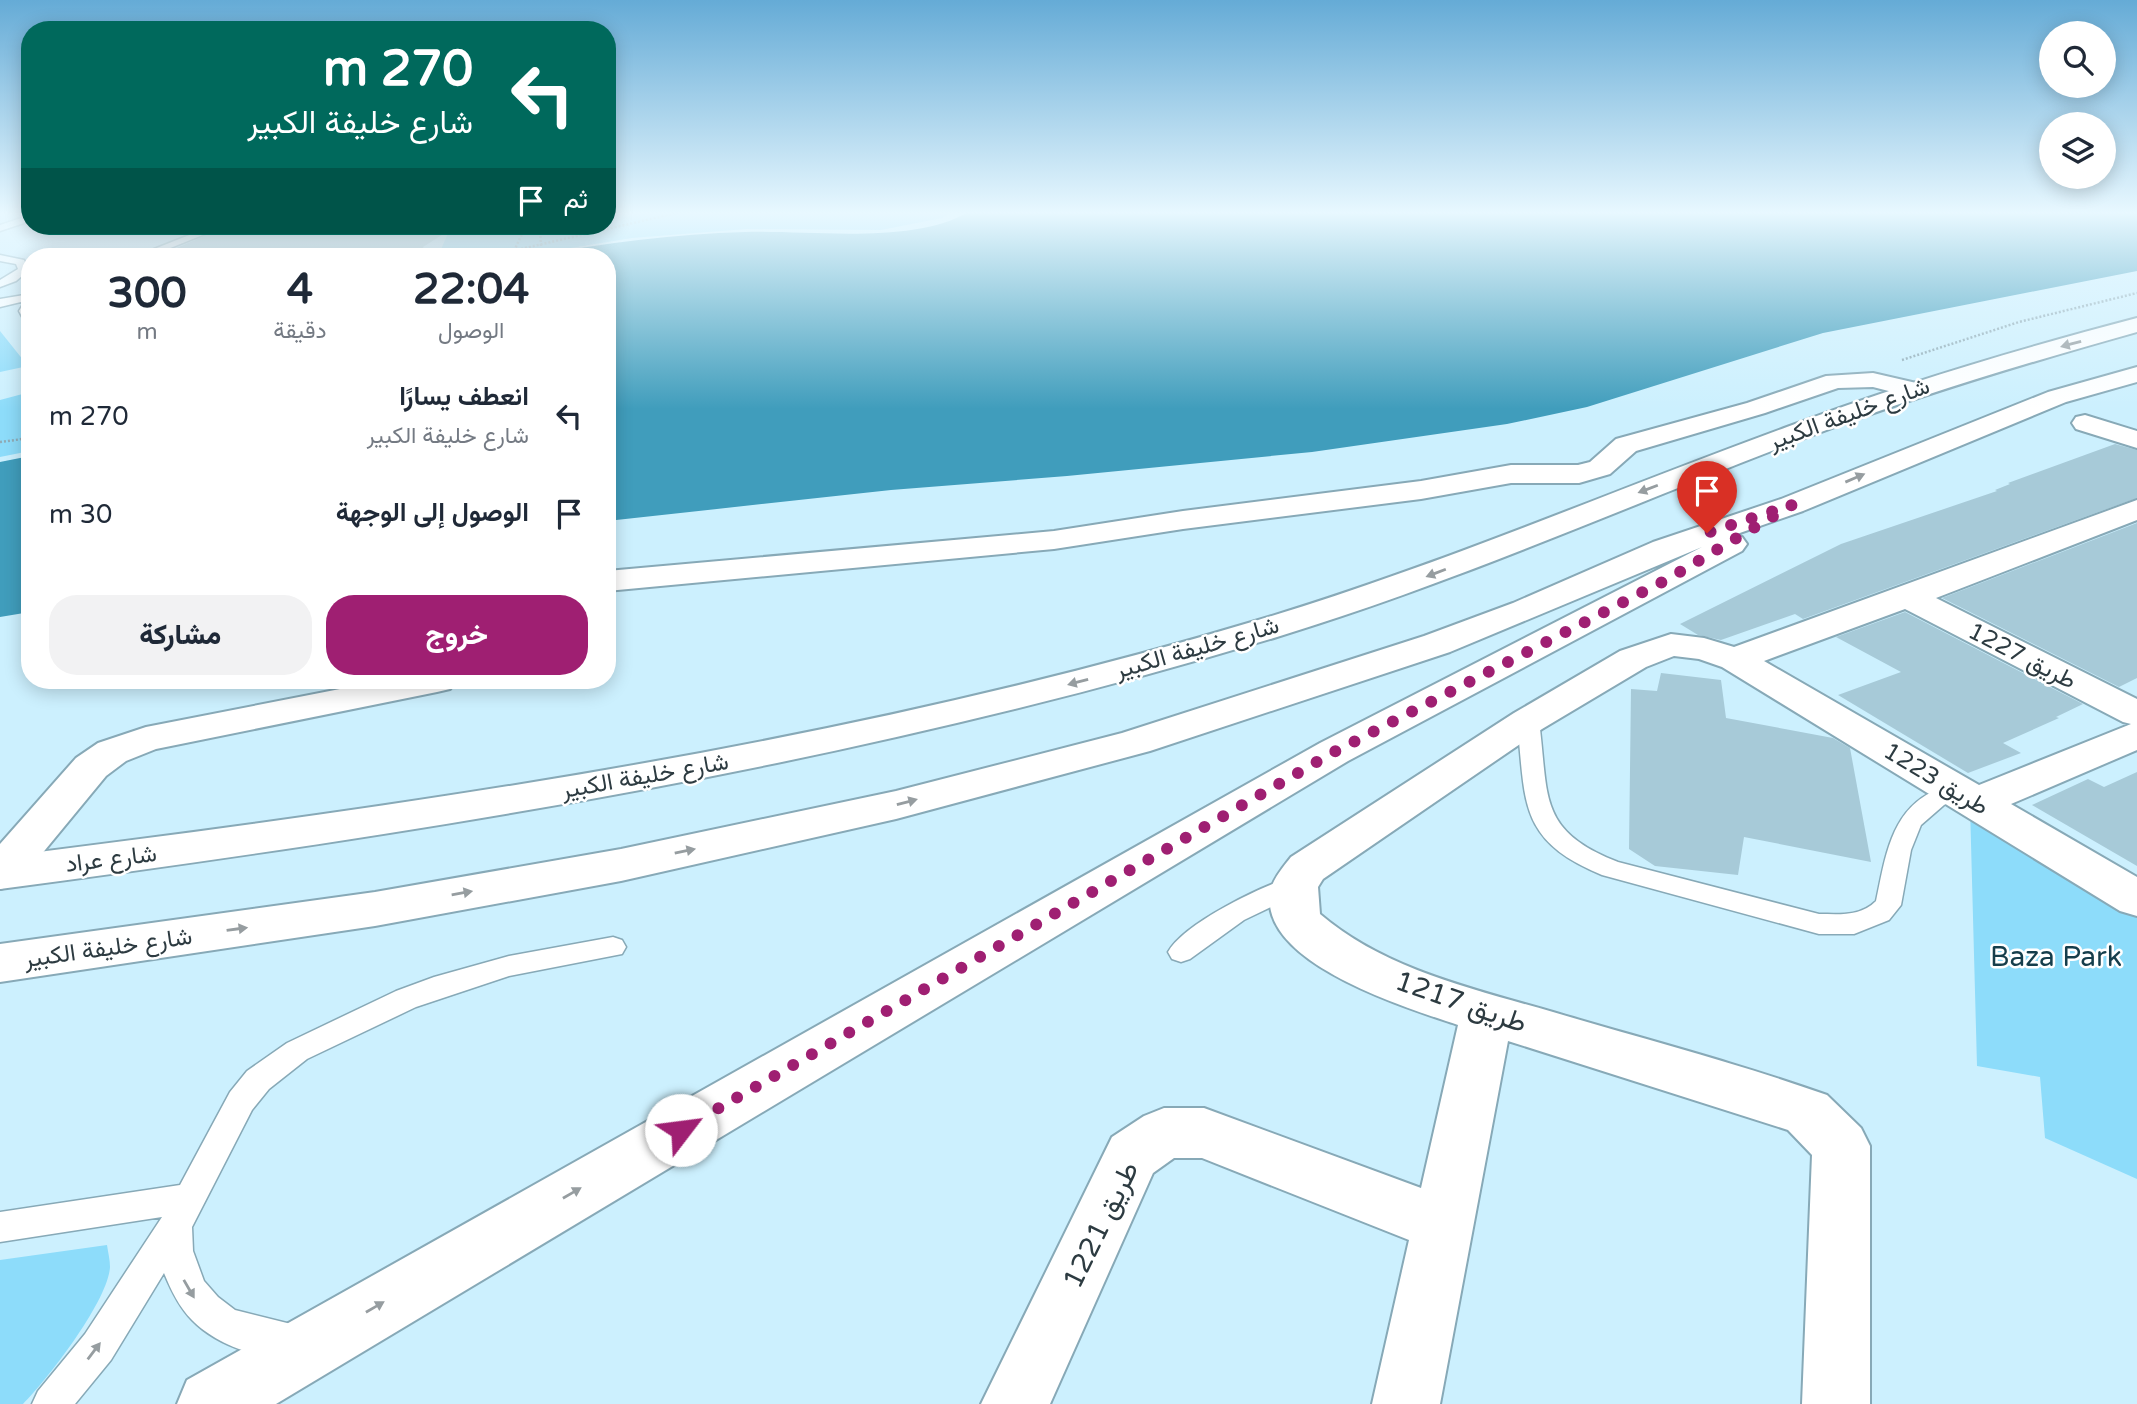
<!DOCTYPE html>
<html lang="ar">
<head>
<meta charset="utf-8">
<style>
  :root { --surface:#fff; --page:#f2f2f3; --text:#1f2937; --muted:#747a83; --accent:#9f1f72 }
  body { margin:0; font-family:"Varela Round",Vazirmatn,sans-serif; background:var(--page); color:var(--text); direction:rtl; height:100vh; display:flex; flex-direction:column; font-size:26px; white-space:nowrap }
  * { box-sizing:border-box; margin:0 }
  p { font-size:23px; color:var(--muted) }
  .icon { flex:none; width:38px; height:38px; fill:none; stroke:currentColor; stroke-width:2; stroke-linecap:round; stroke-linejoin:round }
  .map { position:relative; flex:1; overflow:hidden; direction:ltr }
  .sheet { position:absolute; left:21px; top:248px; width:595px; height:441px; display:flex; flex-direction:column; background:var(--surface); border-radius:28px; box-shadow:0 4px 18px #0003; direction:rtl }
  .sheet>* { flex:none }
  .top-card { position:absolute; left:21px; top:21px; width:595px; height:214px; border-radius:28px; box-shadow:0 4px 18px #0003; direction:rtl; background:#00695c; color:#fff; overflow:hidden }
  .buttons { position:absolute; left:2039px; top:21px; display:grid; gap:14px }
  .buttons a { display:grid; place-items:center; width:77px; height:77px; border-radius:50%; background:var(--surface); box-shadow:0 4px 18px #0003; font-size:35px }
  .pin { position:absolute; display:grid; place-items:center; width:60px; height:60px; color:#fff; margin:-72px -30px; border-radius:50% 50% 50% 0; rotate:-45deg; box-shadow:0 0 7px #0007 }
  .pin .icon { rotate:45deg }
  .me { position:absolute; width:77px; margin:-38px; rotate:60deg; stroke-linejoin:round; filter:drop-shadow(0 0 5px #0008) }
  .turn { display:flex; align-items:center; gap:24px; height:147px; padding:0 28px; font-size:32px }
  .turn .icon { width:91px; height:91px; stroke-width:2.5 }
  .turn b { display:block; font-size:49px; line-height:60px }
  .then { display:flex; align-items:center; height:66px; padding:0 28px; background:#0003; gap:14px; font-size:26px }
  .eta { display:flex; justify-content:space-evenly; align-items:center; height:119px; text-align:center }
  .eta b { font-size:42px; font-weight:800; line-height:49px }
  .action { display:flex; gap:14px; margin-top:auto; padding:14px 28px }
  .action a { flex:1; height:80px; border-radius:28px; background:var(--accent); color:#fff; font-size:28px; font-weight:800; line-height:80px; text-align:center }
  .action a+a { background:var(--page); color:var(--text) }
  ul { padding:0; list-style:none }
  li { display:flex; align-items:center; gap:21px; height:98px; padding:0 28px }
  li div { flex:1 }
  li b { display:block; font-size:26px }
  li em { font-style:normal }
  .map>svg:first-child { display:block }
</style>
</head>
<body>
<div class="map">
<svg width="2137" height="1404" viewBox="0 0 2137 1404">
  <rect width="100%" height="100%" fill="#ccf0fe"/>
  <path fill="#8ddcfa" d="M607,212H952L942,218L881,230L747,229L632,238L515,257H443L439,254L449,231L462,226H607Z
    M0,331L28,366L0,372Z
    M30,392V451L0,457V400Z
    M1970,806L2137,910V1179L2045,1138L2040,1077L1977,1066Z
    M107,1245C108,1252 110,1260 110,1267C108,1301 48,1379 23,1404H0V1260Z"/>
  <path fill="#409dbc" d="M968,212H2137V271L1823,333L1587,407L1507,424L1312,452L1067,476L891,490L607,521V257H532C602,243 674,234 745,232C808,230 914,245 968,212Z
    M30,456V612L0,617V462Z"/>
  <path fill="#a7cad8" d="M228,226H456L423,247L428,257L160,255Z
    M2115,444L2137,450V498L1803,619L1795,614L1721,640L1698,635L1680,624L1841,544L1997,491L1995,490L2010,484L2008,483Z
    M2137,523V678L2119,687L1942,598Z
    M1905,612L2083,704L2056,717L2059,718L2003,743L2021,753L1968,773L1838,695L1901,672L1836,637Z
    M1661,673L1721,680L1726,718L1833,738L1850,748L1871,862L1744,837L1738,875L1655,866L1629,849L1631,689L1657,691Z
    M2137,772V866L2032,805L2088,779L2104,787Z"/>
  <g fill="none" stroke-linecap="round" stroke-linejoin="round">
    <defs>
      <path id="lane" d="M30,215V221L0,231V225Z
        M212,226H225L148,257H134Z
        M0,255L24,260L29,270L16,281L0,287V280L18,269L16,264L0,261Z
        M30,294V325L26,324L19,311L25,301L0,307V299Z
        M1528,715L1536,716L1539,721C1549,797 1537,830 1618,862L1819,914C1839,914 1860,917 1876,901C1885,860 1890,811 1934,791C1944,786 1952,782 1964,785L1968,790L1964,795L1944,805L1921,825L1911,850L1901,905L1889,920L1854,934H1819L1602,875C1517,840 1526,802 1517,721L1520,716Z
        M1295,876L1304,879L1308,885L1304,891L1244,920L1190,959L1181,962L1172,959L1168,952C1184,923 1263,885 1295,876Z
        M613,937L622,940L626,947L622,954L509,976L416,1007L307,1059L269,1089L252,1110L192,1227L193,1251L204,1281L218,1297L235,1310L303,1327L308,1340L303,1353C270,1366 216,1345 192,1320C179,1307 171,1290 164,1273L111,1360L75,1404H32L38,1391L85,1334L162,1217L0,1242V1212L180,1185L230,1092L247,1071L287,1043L396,991L434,977L509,956Z"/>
      <path id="street" d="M1873,373L1925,385L1929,390L1925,395L1916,398L1873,387L1838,388L1765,413L1636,451L1610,474L1579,483H1511L1421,499L1183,529L1054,549L607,591V571L1054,531L1183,511L1421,481L1511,465H1578L1590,462L1616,439L1747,403L1826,376Z
        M2085,415L2137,431V448L2076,429L2072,423L2076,417Z
        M2137,500V520L1936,598L2137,699V750L2011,804L2137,877V916L2120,911L1722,667L1699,659L1674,656L1646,667L1542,729L1323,879L1318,887L1320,914C1384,969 1473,989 1553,1012C1644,1039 1737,1063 1827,1095L1861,1128L1870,1146V1404H1802L1812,1155L1788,1130L1508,1041L1440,1404H1372L1409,1240L1202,1158H1174L1153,1173L1050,1404H981L1112,1137L1144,1116L1164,1108H1204L1421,1188L1458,1025C1408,1008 1254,962 1271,889C1274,877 1284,866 1291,857L1514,713L1620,651L1671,634L1704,638L1734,647ZM1905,609L2123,722L2131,724L1979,785L1764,661Z
        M381,681H456L450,689L437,692L156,749L126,761L106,776L17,884L0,889V844L76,758L98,743L146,727Z"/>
      <path id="primary" d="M2137,318V332C2026,363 1916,396 1808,437C1631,504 1458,582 1277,637C860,764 431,832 0,889V857C422,804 846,744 1255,621C1436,567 1609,492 1787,427C1901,384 2019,349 2137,318Z
        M2137,367V382L2066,402L1803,511L1734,535L1742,537L1747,544L1742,551L1348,761L276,1404H177L187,1380L1320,743L1702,547L1450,652L1150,751L896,819L621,881L375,926L0,982V944L375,892L621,849L896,791L1122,733L1424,636L1513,603L1653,542L1781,499L2048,392Z"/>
    </defs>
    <use href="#lane" stroke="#87a9b7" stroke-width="3"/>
    <use href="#street" stroke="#87a9b7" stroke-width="4"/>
    <use href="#primary" stroke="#87a9b7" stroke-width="4"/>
    <path stroke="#90abb6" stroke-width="2.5" stroke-dasharray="2 2" stroke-linecap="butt" d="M541,246L540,232L550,226
      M514,251L521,236L533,226
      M486,257L681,212
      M1902,360L2019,322L2137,293
      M0,442L30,438"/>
    <use href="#lane" fill="#fff" fill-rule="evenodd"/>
    <use href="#street" fill="#fff" fill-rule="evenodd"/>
    <use href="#primary" fill="#fff" fill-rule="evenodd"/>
  </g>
  <defs><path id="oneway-solid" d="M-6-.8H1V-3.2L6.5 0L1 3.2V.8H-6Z" transform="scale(1.75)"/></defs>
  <g fill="#969da0">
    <use href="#oneway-solid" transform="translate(2071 344) rotate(165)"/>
    <use href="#oneway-solid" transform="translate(1855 478) rotate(-23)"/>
    <use href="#oneway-solid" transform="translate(1648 489) rotate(159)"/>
    <use href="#oneway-solid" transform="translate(1436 573) rotate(159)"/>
    <use href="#oneway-solid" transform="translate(1078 682) rotate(165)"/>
    <use href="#oneway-solid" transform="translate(907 802) rotate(-15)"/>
    <use href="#oneway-solid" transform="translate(685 851) rotate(-12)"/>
    <use href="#oneway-solid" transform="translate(462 893) rotate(-10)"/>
    <use href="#oneway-solid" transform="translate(237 929) rotate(-8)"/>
    <use href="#oneway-solid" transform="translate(572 1193) rotate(-30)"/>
    <use href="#oneway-solid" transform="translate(189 1289) rotate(60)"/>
    <use href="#oneway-solid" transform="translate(375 1307) rotate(-30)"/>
    <use href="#oneway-solid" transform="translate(94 1351) rotate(-53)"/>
  </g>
  <linearGradient id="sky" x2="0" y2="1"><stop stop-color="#65abd6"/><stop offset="0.52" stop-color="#e8f8ff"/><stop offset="1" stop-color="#e8f8ff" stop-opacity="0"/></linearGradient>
  <rect width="2137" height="409" fill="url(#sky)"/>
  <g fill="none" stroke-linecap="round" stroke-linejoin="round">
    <path stroke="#9f1f72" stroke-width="12" stroke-dasharray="0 21.6" d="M681,1130L1334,752L1668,579L1792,505L1707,533"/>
  </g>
  <g text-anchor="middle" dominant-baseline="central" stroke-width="5" stroke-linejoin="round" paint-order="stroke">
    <g font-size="24" fill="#2d3b41" stroke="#fff">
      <text transform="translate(1849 414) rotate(-20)">شارع خليفة الكبير</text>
      <text transform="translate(1197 648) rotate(-16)">شارع خليفة الكبير</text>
      <text transform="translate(2022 656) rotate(27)">طريق 1227</text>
      <text transform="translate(645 776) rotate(-10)">شارع خليفة الكبير</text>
      <text transform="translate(1936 779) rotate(31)">طريق 1223</text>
      <text transform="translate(111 859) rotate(-7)">شارع عراد</text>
      <text transform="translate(108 948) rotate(-8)">شارع خليفة الكبير</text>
    </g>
    <g font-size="28" fill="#153e4c" stroke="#fff">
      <text x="2056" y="957">Baza Park</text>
    </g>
    <g font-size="28" fill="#2d3b41" stroke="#fff">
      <text transform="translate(1461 1002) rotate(19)">طريق 1217</text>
      <text transform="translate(1101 1225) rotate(-64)">طريق 1221</text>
    </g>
  </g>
</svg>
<div class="buttons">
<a><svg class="icon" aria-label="search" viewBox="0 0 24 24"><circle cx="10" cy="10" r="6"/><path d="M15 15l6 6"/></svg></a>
<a><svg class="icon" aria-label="layers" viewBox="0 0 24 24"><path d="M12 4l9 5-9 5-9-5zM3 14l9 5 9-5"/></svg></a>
</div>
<div class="pin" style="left:1707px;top:533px;background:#d93025"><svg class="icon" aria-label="arrive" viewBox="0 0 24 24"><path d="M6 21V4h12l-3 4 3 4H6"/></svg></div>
<svg class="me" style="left:681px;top:1130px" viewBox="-20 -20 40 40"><circle r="19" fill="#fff"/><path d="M0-13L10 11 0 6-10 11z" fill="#9f1f72"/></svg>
<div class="top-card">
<div class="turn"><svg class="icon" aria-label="left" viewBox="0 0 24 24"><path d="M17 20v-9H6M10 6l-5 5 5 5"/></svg><div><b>270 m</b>شارع خليفة الكبير</div></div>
<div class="then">ثم<svg class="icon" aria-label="arrive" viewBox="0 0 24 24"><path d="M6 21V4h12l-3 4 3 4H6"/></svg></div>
</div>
<section class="sheet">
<div class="eta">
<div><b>22:04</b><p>الوصول</p></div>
<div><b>4</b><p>دقيقة</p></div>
<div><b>300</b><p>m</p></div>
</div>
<ul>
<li><svg class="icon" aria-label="left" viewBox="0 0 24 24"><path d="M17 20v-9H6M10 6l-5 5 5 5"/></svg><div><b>انعطف يسارًا</b><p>شارع خليفة الكبير</p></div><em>270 m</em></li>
<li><svg class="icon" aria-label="arrive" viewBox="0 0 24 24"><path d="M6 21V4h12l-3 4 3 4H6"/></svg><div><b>الوصول إلى الوجهة</b></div><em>30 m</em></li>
</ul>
<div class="action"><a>خروج</a><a>مشاركة</a></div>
</section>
</div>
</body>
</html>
